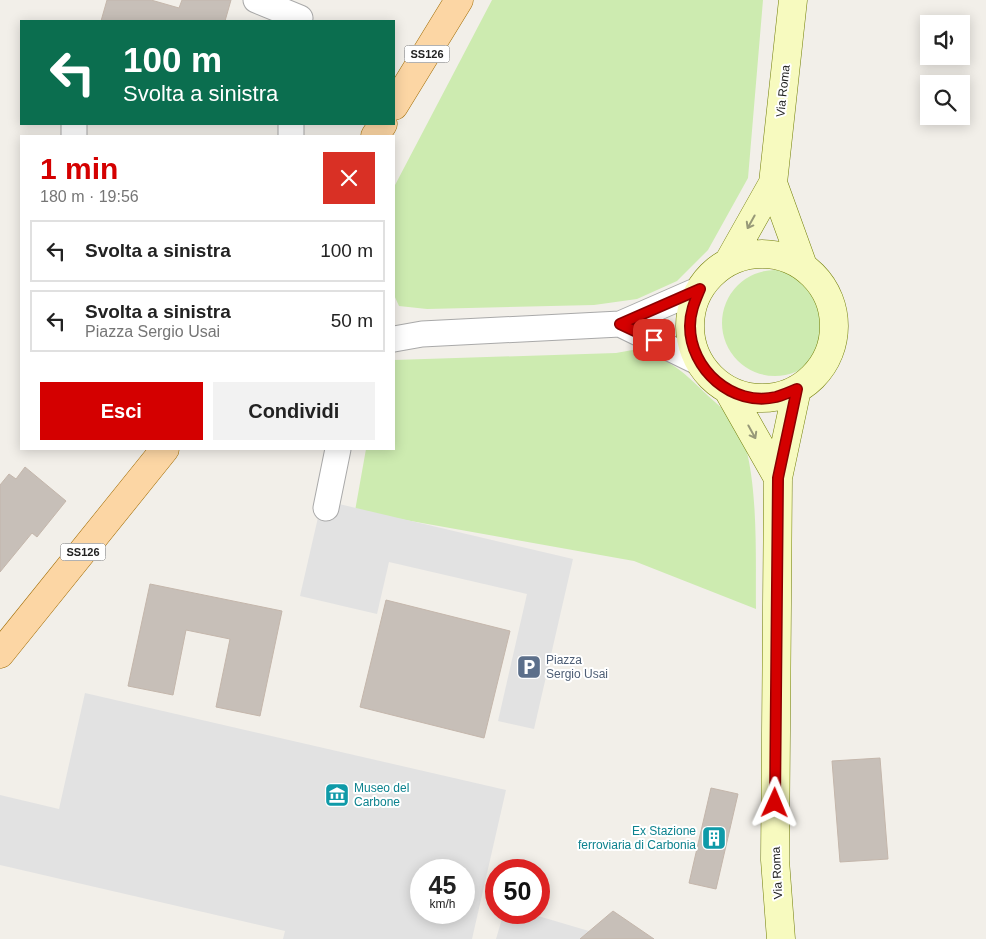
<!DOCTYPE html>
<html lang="it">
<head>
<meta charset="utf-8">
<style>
  :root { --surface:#fff; --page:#f2f2f2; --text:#222; --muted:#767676; --line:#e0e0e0; --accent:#d40000 }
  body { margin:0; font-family:Helvetica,sans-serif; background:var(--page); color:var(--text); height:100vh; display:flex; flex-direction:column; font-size:19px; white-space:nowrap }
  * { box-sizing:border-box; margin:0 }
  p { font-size:16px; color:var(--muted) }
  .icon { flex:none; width:28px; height:28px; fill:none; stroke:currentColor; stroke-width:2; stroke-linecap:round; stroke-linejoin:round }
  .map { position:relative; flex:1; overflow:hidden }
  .details { position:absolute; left:20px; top:135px; width:375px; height:315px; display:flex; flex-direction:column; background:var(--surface); border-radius:0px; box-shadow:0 2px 12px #0003 }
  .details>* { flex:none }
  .banner { position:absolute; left:20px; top:20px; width:375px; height:105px; border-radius:0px; box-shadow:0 2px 12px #0003; background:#0b6e4f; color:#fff; overflow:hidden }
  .controls { position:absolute; left:920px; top:15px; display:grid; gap:10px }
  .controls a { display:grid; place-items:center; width:50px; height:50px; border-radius:0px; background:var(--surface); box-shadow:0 2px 12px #0003; font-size:25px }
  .speed { position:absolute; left:410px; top:859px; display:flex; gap:10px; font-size:25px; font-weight:700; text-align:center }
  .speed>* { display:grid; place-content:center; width:65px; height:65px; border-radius:50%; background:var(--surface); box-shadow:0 2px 12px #0003; line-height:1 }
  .speed small { font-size:12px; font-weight:400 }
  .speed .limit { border:8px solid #d22; background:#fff; color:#111 }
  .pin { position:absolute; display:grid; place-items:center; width:42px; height:42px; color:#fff; margin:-21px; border-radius:10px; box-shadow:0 2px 8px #0006 }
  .me { position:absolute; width:55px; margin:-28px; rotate:1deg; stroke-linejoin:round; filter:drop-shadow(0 0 4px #0008) }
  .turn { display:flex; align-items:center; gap:18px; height:105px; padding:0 20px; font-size:22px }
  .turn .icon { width:65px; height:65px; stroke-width:2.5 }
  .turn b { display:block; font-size:35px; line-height:42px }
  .round { display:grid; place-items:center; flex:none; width:52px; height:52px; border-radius:0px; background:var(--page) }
  .summary { display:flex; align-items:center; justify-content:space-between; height:85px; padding:0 20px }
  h1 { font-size:30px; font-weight:800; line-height:38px; color:var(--accent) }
  .action { display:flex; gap:10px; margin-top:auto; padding:10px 20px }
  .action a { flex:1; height:58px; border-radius:0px; background:var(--accent); color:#fff; font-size:20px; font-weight:800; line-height:58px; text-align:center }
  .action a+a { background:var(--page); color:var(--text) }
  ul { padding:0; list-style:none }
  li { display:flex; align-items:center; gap:15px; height:62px; margin:0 10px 8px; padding:0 10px; border:2px solid var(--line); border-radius:0px }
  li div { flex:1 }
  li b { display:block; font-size:19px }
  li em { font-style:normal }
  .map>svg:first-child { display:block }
</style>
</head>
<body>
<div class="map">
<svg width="986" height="939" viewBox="0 0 986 939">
  <rect width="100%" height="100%" fill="#f2efe9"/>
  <path fill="#cdebb0" d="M492,0H763L748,178L708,250L677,281L637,299L594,305L427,309L399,306L394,295V187Z
    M722 323a53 53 0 1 1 106 0a53 53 0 1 1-106 0Z
    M638,349C669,360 681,369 704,392C713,401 724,409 732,418C761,452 755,563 756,609L634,561L355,511L366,449H394V360L616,353Z"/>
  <path fill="#e2e2e2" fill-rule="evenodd" d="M322,500L573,559L534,729L498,721L527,594L389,562L377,614L300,596Z
    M85,693L506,790L472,939H283L285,931L0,865V795L59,809ZM421,870H464V912H421Z
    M504,912L528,913L616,939H496Z"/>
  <path fill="#c7bfb8" stroke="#c4b6ab" d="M107,0H151L179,8L182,0H231L225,21H101Z
    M25,467L66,501L37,537L32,533L0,572V485L9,474L16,479Z
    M150,584L282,611L260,716L216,707L230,639L186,630L173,695L128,686Z
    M386,600L510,631L484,738L360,707Z
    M880,758L888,859L840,862L832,761Z
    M711,788L738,794L716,889L689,883Z
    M613,911L654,939H580Z"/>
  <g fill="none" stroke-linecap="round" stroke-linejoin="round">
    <defs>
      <path id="street" d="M256,0L300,18
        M74,124V136
        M291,136V124
        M620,324L700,363
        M394,339L422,334L620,324L700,289
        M326,508L338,449"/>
      <path id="secondary" d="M773,183L803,266
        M690 326a72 72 0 1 1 144 0a72 72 0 1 1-144 0Z
        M729,261L773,183L793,0
        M728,390L778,478
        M781,939L775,860L778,478L797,389"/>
      <path id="primary" d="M394,106L459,0
        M375,136L383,124
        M0,654L165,449"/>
    </defs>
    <use href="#street" stroke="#a9a9a9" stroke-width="27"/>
    <use href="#secondary" stroke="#707d05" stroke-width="29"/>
    <use href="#primary" stroke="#a06b00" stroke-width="29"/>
    <use href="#street" stroke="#fff" stroke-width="25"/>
    <use href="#secondary" stroke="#f7fabf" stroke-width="28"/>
    <use href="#primary" stroke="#fcd6a4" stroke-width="28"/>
  </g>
  <defs><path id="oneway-shaft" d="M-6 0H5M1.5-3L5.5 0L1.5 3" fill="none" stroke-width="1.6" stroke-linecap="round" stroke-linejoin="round" transform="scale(1.25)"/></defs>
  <g stroke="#979978">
    <use href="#oneway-shaft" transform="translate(751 222) rotate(119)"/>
    <use href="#oneway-shaft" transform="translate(752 432) rotate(61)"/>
  </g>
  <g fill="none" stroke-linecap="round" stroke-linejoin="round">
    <defs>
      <path id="route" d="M654,340L620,324L700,289C695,301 690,312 690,326C690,369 732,407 776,397C783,395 790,392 797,389L778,478L775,803"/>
    </defs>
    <use href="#route" stroke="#8a0000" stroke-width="12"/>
    <use href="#route" stroke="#d40000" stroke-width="9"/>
  </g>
  <defs>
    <symbol id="parking-square" viewBox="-11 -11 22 22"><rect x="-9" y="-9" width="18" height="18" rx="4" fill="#5c6f8a" stroke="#fff"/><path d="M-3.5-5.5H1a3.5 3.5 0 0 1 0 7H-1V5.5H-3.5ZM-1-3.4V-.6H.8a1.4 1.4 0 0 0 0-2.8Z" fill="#fff"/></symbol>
    <symbol id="museum-square" viewBox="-11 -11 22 22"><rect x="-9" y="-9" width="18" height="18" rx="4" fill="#0f9aa8" stroke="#fff"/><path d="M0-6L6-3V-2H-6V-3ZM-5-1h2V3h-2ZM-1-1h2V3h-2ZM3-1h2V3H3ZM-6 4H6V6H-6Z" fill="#fff"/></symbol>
    <symbol id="building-square" viewBox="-11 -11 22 22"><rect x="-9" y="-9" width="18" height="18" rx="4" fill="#0f9aa8" stroke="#fff"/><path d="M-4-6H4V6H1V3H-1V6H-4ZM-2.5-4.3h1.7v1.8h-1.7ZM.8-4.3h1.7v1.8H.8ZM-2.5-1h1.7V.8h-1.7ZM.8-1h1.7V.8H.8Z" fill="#fff"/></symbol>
  </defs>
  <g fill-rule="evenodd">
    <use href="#parking-square" x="515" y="653" width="28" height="28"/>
    <use href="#museum-square" x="323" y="781" width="28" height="28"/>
    <use href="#building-square" x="700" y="824" width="28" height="28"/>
  </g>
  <g text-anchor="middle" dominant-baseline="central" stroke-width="4" stroke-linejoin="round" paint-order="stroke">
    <g fill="#fff" stroke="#646464" stroke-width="1">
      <rect x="404.5" y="45.5" width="45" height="17" rx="4"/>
      <rect x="60.5" y="543.5" width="45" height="17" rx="4"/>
    </g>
    <g font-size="11" font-weight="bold" fill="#222">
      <text x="427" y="54">SS126</text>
      <text x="83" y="552">SS126</text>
    </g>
    <g font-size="12" fill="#222" stroke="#fff">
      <text transform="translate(783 91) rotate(-84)">Via Roma</text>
      <text transform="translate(777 873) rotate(-93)">Via Roma</text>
    </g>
    <g font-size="12" fill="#4e5e75" stroke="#fff" text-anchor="start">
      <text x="546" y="660">Piazza<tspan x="546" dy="14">Sergio Usai</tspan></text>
    </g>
    <g font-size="12" fill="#0d838f" stroke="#fff" text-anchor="start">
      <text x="354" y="788">Museo del<tspan x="354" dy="14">Carbone</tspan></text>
      <text x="696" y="831" text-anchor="end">Ex Stazione<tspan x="696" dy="14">ferroviaria di Carbonia</tspan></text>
    </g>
  </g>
</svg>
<div class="controls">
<a><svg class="icon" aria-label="sound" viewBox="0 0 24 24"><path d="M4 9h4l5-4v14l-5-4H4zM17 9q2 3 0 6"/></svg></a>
<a><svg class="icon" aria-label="search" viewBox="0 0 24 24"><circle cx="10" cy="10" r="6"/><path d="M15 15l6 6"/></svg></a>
</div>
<div class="speed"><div>45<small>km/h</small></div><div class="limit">50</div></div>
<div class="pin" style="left:654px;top:340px;background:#d93025"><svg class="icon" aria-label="arrive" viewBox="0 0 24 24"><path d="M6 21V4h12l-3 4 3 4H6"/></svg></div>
<svg class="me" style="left:775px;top:803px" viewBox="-20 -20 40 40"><path d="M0-17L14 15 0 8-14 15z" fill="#d40000" stroke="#fff" stroke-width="4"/></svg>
<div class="banner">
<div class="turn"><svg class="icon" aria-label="left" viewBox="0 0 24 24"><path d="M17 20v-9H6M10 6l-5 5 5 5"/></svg><div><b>100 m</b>Svolta a sinistra</div></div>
</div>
<section class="details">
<div class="summary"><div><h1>1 min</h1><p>180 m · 19:56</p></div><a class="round" style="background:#d93025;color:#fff"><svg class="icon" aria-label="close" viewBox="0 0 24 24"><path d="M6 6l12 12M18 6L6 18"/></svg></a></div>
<ul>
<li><svg class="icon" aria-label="left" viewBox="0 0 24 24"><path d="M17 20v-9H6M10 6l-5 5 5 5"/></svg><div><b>Svolta a sinistra</b></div><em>100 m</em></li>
<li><svg class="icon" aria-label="left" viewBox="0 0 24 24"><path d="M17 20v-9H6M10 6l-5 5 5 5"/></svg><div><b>Svolta a sinistra</b><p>Piazza Sergio Usai</p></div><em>50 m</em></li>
</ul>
<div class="action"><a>Esci</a><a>Condividi</a></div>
</section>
</div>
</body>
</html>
